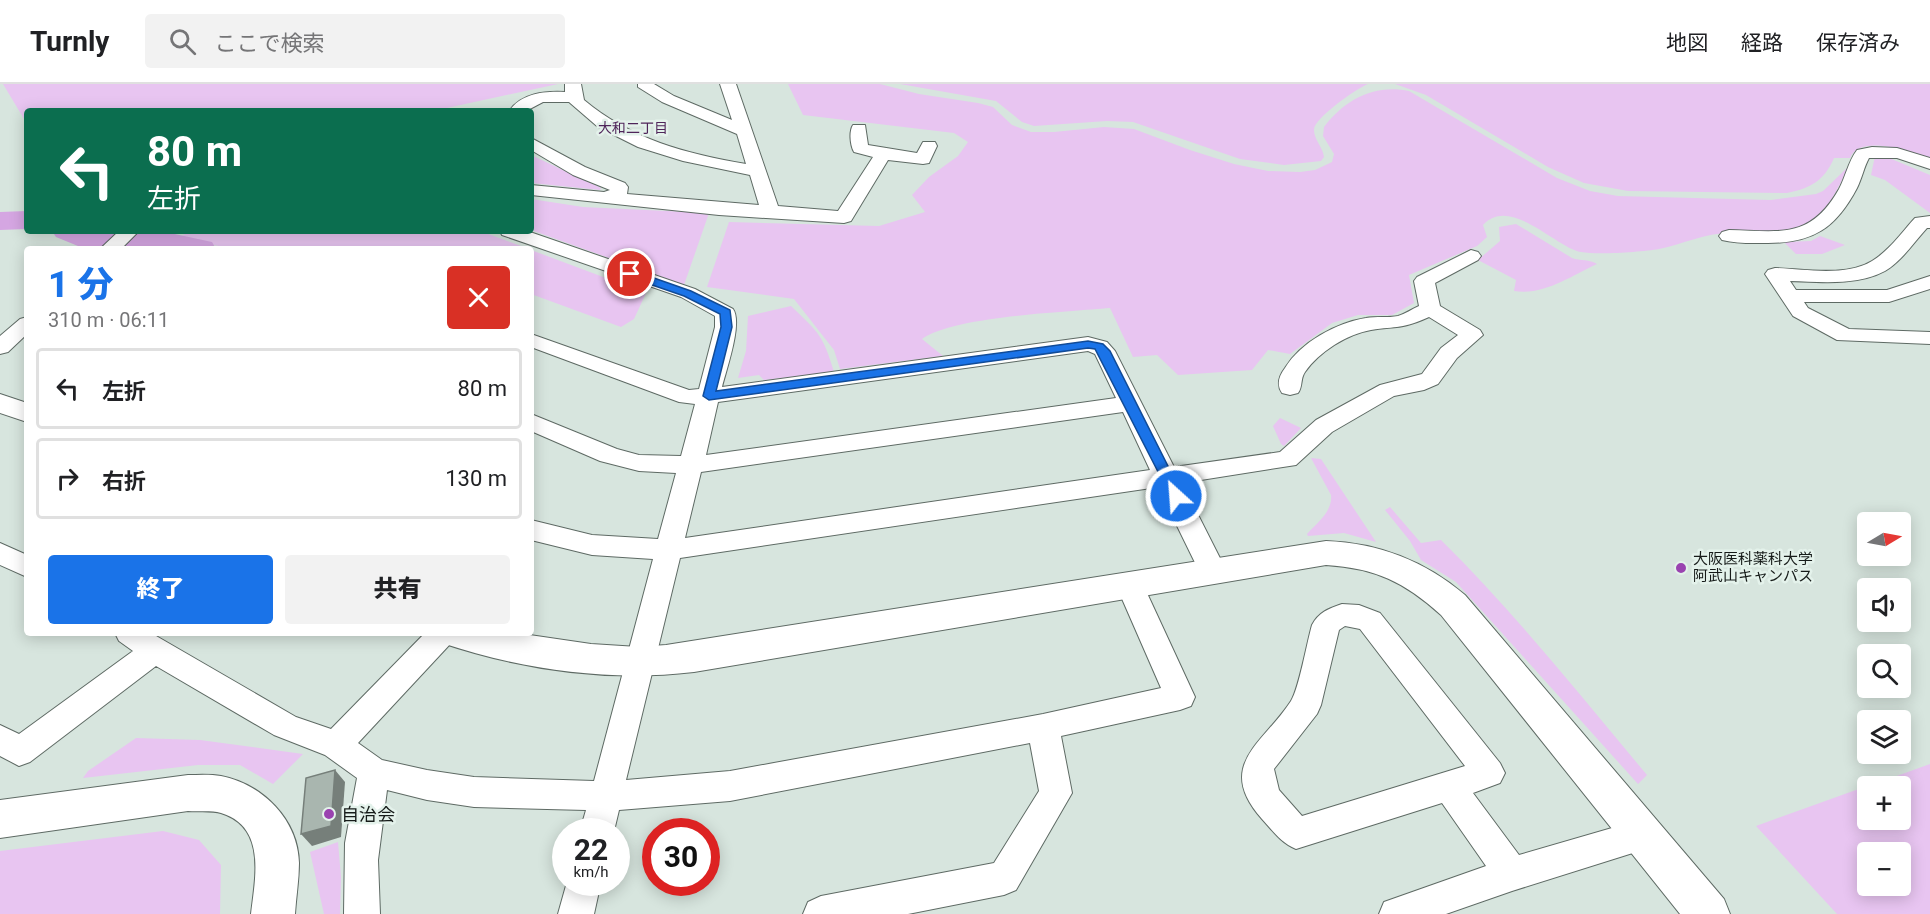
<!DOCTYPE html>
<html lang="ja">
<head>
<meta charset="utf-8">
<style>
  :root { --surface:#fff; --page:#f2f2f2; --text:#202124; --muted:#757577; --line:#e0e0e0; --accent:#1a73e8 }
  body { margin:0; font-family:Roboto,"Noto Sans JP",sans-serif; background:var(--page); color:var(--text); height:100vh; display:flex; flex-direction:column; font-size:22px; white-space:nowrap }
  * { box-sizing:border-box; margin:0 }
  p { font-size:20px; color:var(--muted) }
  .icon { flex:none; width:33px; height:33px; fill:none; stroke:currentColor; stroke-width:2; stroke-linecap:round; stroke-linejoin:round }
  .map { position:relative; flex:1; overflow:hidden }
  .sheet { position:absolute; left:24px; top:162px; width:510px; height:390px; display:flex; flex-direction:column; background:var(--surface); border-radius:6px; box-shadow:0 3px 15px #0003 }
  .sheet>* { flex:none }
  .top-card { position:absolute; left:24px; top:24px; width:510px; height:126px; border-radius:6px; box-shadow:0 3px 15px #0003; background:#0b6e4f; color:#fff; overflow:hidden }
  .needle { width:39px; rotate:80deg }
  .controls { position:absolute; left:1857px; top:428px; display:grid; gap:12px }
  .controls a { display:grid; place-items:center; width:54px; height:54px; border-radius:6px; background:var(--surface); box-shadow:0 3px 15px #0003; font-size:30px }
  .speed { position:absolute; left:552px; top:734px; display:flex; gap:12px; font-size:30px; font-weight:700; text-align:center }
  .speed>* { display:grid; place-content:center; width:78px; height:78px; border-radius:50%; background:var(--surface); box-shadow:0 3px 15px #0003; line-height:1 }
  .speed small { font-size:15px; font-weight:400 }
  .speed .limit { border:9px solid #d22; background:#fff; color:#111 }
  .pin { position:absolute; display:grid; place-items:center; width:51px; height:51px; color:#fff; margin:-26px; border:3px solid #fff; border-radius:50%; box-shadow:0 2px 6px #0007 }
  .me { position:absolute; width:66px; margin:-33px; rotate:334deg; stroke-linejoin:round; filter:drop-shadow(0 0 4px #0008) }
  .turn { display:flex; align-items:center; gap:21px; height:126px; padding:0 24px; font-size:27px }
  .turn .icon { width:78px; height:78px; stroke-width:2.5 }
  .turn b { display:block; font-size:42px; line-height:51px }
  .round { display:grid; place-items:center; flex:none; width:63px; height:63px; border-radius:6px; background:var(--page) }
  .overview { display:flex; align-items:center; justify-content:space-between; height:102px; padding:0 24px }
  h1 { font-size:36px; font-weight:800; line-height:45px; color:var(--accent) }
  .primary-button { display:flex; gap:12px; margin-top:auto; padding:12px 24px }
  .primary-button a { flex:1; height:69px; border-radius:6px; background:var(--accent); color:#fff; font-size:24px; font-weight:800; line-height:69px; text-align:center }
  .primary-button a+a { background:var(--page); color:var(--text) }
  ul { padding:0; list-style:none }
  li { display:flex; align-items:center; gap:18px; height:81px; margin:0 12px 9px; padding:0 12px; border:3px solid var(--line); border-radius:6px }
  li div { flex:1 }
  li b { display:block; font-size:22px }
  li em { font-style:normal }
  header { display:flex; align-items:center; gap:36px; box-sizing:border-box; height:84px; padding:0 30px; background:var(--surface); border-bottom:2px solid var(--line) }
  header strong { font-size:28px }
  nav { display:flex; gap:33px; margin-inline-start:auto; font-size:21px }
  .search { width:420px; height:54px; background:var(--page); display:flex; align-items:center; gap:15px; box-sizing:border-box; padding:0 21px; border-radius:6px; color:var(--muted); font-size:22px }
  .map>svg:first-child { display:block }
</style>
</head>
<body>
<header>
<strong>Turnly</strong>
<div class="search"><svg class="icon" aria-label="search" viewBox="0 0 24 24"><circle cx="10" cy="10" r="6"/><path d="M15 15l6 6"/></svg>ここで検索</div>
<nav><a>地図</a><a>経路</a><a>保存済み</a></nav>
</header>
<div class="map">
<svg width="1930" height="830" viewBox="0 0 1930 830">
  <rect width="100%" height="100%" fill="#d7e5de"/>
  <path fill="#e8c5f1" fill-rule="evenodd" d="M3,0H558L433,27H27V40Z
    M788,0H880L919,10L978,19L993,23L1012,41L1031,48H1054L1104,43L1134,45L1190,66L1234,80L1268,87L1300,88L1315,86L1332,78L1334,70L1323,52L1324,43C1345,16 1373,0 1409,7L1557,94L1590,107L1618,112L1771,116L1816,110L1823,107L1848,83C1839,103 1826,131 1807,143C1794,150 1746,148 1730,149C1705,149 1683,160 1659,165C1642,168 1598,171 1581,168C1555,163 1510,111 1483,141L1487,153L1477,162L1409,191L1414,219L1392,231H1358L1332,239L1290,270L1268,266L1252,286L1178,291L1157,271L1133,273L1110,224C1068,228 953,232 922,255L943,272L840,285L834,266L794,215L707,203L729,138L879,142L925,128L912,111L929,93L958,72L968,58L954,49L803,31Z
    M900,0H1368C1357,4 1313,35 1314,46C1314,56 1323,63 1324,73L1321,77L1284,81L1240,75L1133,38L1107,37L1034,42L1022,38L996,17Z
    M1395,0H1930V75C1912,68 1860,49 1850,74H1834C1824,97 1811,104 1787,109L1628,107L1584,99L1548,83L1426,11Z
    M531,71L601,104L600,106L531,99Z
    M1875,72L1889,74L1930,91V129L1885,96L1871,91Z
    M531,115L583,123L709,129L684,201L531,146Z
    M1516,140L1572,174C1580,177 1590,175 1597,180C1571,192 1543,212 1514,207L1516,196L1478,176L1500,157L1499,143Z
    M188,147H480L529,165H233L180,154Z
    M1820,152L1845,161L1822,170H1796L1784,158L1811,157Z
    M531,166L646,209L634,235L621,243L531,210Z
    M791,222C819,249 823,251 834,288L764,296L759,291L738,294L746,267L748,232Z
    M1280,334L1301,344L1284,362L1281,360L1273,342Z
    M1311,374L1321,375L1376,458L1344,449L1308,452L1307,450C1317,439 1333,427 1331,411Z
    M1390,423L1421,459L1441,456C1515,529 1580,611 1647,691L1638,700L1456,498L1421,476L1410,457L1385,426Z
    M136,654L200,656L303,670L273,700L240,681H198L83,694L88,687Z
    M1930,680V830H1837L1756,742L1867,702L1868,735H1900V702H1869ZM1868,768H1900V801H1868Z
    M163,747L199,756L221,781L220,830H0V767Z
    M338,758L341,793L340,830H324L310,768Z"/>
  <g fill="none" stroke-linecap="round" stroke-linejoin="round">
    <path fill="#d5a6e2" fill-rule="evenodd" d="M27,127V145L0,146V128Z
      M52,147L170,149L212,158L216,165L78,162L56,153Z"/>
    <defs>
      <path id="minor" d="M565,0H581L584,16C630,55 687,70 746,80L737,50L662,18L638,3V0H654L674,12L732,36L720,0H736L778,122L838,127L873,73L854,68C850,61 849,47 853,41H865L868,61L917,69L923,58H935L937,62L929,79L923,80L888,76L851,137L844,139L719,131L531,111V101L604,108L610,106L573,91L531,66V54L585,83L625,99L628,103L627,110L759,121L750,91L683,77L638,63L598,43L569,18H543L526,27H509C522,9 544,7 565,8Z
        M1872,63L1897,64L1930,74V85L1897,74H1869C1864,83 1862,94 1857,104C1836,144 1813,159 1768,159C1754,159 1737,160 1722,156L1719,152L1722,148L1729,146C1780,147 1810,156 1839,105C1846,92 1848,78 1857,66Z
        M1930,132V144H1927C1914,158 1902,177 1885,187C1858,202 1820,198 1790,197L1796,206H1887L1930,192V205L1889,218H1804L1808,224L1849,245L1930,248V260L1837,256L1793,232L1765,190L1768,186L1775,184C1804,185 1846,193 1872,177C1889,167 1902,148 1915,134Z
        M119,147H139L121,165H100Z
        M500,147H527L695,205L733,225C743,239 726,286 722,303L1088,253L1107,258L1115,267L1174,383L1280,368L1316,336L1380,301L1422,290L1441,264L1458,251L1429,233C1403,245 1397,242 1371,246C1347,250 1319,268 1305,288C1300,295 1303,302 1298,309L1290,311L1282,309C1276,300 1279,292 1285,284C1301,258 1336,239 1366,234C1376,232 1388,234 1398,232C1405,230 1412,225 1419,222L1414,197L1417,193L1471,166L1478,168L1481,172L1478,176L1435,199L1440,222L1480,246L1483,251L1457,274L1438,300L1424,306L1394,312L1332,348L1296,381L1182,399L1227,488L1223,495L1213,498L1203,495L1158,403L680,474L626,696L730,687L1043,630L1161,604L1116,501L1120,494L1130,490L1140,494L1195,613L1191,622L1180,626L1061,652L1072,709L1016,806L1004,811L908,830H803L808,818L821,812L994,779L1039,707L1030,659L730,717L619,726L614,747H580L586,726L474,723L427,716L387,706L378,776L380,830H344L345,759L357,694L325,671L274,651L156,582L30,678L19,682L0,672V641L19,650L133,567L119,557L115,549H151L296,633L331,645L425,549H457L453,557L358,659L382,676L427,686L474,693L594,697L653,475L592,471L531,456V436L592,451L658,455L676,389L639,387L600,377L531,347V330L617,365L639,371L681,372L695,320L679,318L531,263V250L689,306L699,305L715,243V232L681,213L502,151ZM1088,267L1095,270L1116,314L706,371L718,318ZM1123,328L1150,386L685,454L701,388Z
        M27,233V250L8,268L0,270V252L20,235Z
        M0,459L27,471V493L0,481Z
        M1342,520L1359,521L1380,529L1500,679L1505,689L1500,699L1473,709L1519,771L1643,735L1655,740L1660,751L1655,762L1512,807L1446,830H1379L1384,818L1486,782L1442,719L1296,765C1281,759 1273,747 1262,735C1214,681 1264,659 1291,617C1299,605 1307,558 1312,541C1319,528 1328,525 1342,520ZM1345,542L1360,545L1465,682L1302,732L1279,706L1274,685L1317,630L1321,621L1339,546Z
        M567,798H601L594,830H558Z"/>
      <path id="tertiary" d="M0,310L27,319V338L0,329Z
        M1326,457C1379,459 1425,477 1465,511L1724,815L1730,830H1680L1441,531C1405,498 1375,484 1326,481L694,588C609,598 523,586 442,559L437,549H516L591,560L638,563L666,561Z
        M188,691C198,691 210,690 221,692C262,700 298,735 299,779C299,796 296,813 295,830H251C255,794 267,743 221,729C211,726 198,728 188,727L0,754V716Z"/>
    </defs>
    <use href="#minor" stroke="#5e6a64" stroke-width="2"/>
    <use href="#tertiary" stroke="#5e6a64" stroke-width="2"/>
    <use href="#minor" fill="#fff" fill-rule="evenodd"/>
    <use href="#tertiary" fill="#fff" fill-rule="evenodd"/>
  </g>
  <path fill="#767f7a" d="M335,686L345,698L341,753L312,762L301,750Z"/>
  <path fill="#a9b6af" stroke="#767f7a" stroke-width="1.5" d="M335,686L331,742L301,750L306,694Z"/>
  <path fill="#1a73e8" stroke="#114b97" stroke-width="1.5" d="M626,187H634L691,207L730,226L732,243L716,307L1088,257L1103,260L1110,267L1183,412L1181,415H1172L1095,265L1088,264L709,316L703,312L721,243L720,230L684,212L626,192Z"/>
  <g fill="#9a43b0" stroke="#e4f2eb" stroke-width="2">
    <circle cx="1681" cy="484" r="6"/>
    <circle cx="329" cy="730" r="6"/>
  </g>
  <g text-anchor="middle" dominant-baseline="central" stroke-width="5" stroke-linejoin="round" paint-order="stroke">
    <g font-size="14" fill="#4f255a" stroke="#e4f2eb">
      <text x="633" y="44">大和二丁目</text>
    </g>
    <g font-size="15" fill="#161b19" stroke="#e4f2eb" text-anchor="start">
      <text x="1693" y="475">大阪医科薬科大学<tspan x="1693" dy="17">阿武山キャンパス</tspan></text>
    </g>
    <g font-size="18" fill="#161b19" stroke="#e4f2eb" text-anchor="start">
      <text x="341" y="730">自治会</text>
    </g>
  </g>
</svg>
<div class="controls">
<a><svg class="needle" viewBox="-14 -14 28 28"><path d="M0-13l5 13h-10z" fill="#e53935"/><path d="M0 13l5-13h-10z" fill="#757577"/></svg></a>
<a><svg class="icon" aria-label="sound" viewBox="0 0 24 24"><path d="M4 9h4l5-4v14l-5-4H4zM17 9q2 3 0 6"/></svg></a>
<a><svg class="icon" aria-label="search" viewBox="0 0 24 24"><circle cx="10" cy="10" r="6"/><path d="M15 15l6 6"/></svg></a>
<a><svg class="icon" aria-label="layers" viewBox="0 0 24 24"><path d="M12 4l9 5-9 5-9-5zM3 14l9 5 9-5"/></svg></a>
<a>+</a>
<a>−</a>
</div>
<div class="speed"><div>22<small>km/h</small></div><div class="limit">30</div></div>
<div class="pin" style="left:630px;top:190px;background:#d93025"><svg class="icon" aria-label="arrive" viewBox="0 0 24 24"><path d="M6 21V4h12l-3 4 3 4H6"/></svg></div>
<svg class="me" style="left:1176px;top:412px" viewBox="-20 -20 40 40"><circle r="17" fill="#1a73e8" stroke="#fff" stroke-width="3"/><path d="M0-11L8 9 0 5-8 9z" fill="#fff"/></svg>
<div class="top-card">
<div class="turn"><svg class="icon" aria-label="left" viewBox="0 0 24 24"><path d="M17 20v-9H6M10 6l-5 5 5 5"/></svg><div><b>80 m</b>左折</div></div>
</div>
<section class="sheet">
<div class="overview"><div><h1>1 分</h1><p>310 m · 06:11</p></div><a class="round" style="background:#d93025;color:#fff"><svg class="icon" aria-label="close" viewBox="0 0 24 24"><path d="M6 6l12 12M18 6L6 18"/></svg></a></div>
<ul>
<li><svg class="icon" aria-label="left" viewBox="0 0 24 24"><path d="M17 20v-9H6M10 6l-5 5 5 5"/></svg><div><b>左折</b></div><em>80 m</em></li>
<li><svg class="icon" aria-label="right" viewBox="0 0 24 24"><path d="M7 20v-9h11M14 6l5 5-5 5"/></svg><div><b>右折</b></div><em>130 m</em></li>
</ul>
<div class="primary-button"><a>終了</a><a>共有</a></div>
</section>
</div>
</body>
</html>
